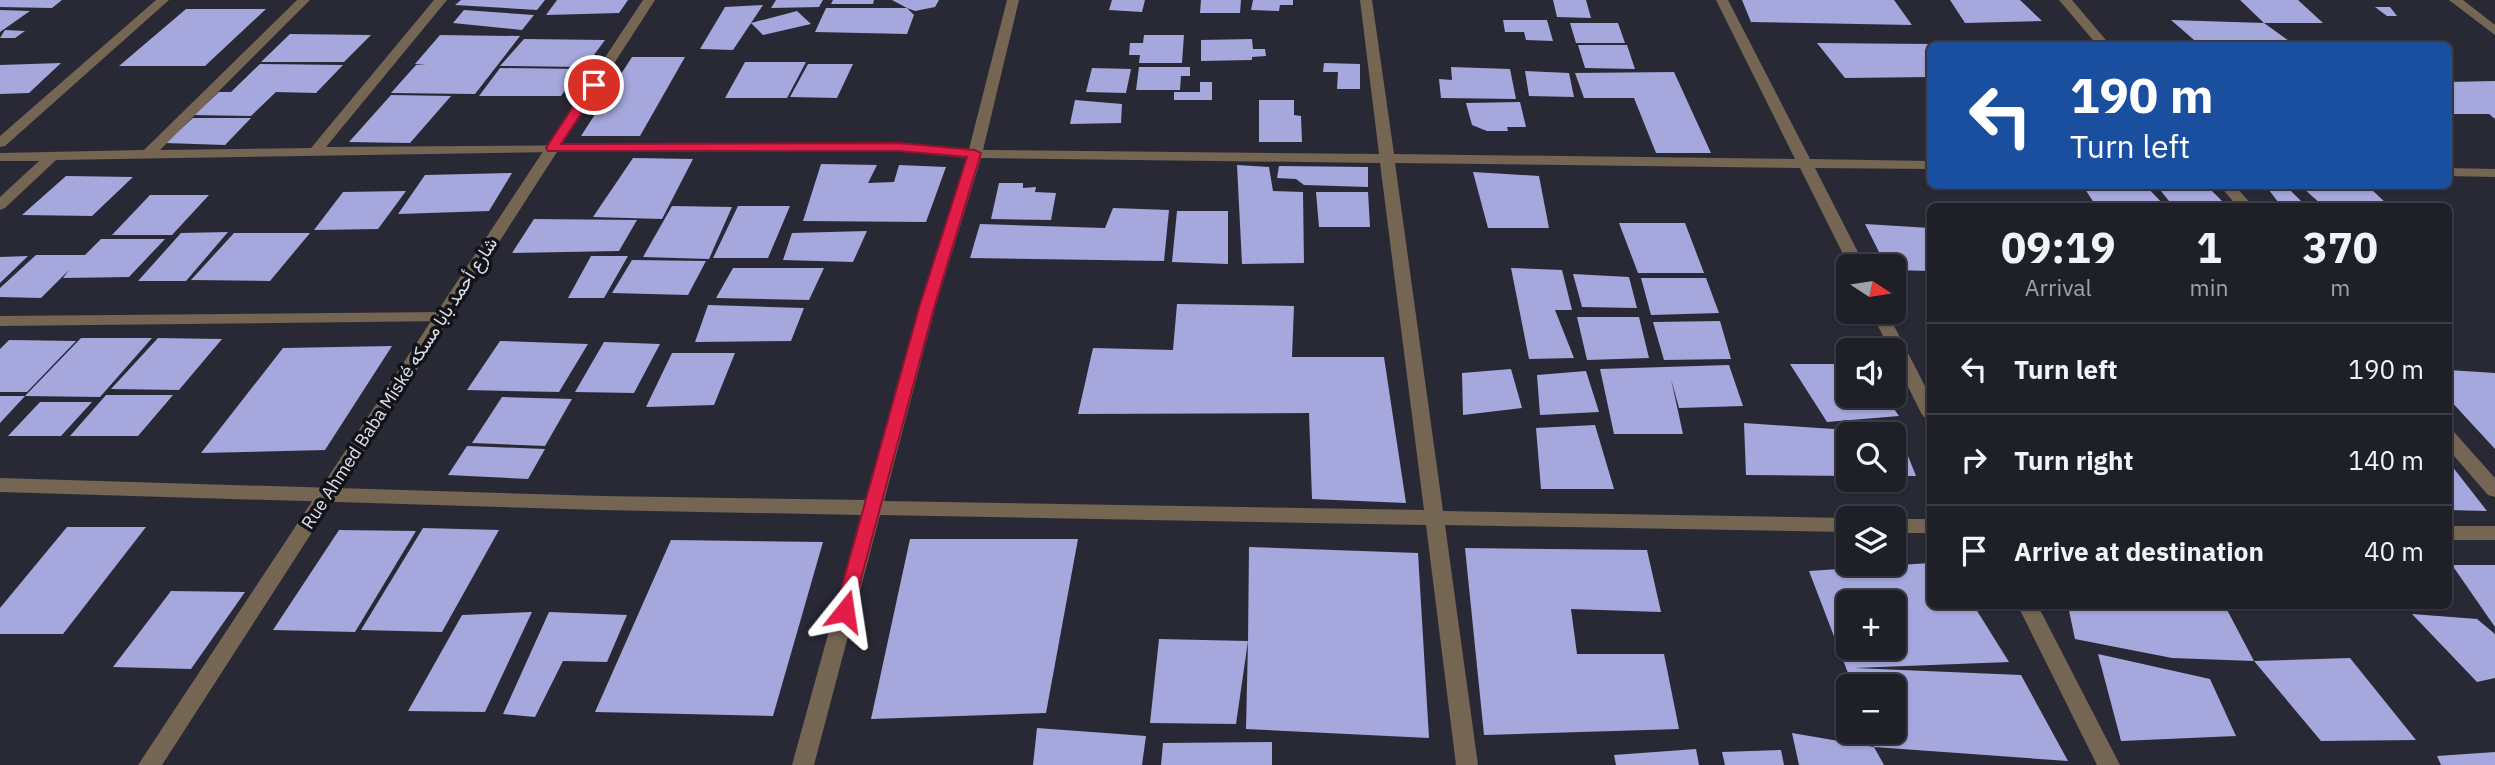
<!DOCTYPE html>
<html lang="en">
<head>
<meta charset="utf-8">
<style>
  :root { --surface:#1f1f28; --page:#272730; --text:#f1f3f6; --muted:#a1a2a8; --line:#3c3d45 }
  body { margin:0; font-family:"IBM Plex Sans",Vazirmatn,sans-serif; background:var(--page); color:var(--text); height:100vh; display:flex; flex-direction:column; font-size:26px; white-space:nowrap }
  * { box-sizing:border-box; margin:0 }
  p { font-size:23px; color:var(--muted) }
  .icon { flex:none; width:38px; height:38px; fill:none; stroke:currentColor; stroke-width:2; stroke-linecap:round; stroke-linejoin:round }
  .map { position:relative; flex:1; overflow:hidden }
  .drawer { position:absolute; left:1927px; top:203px; width:525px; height:406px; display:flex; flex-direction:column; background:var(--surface); border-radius:10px; box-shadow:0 2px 5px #0004,0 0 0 2px var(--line) }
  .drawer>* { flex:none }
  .hud { position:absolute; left:1927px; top:42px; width:525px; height:147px; border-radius:10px; box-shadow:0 2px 5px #0004,0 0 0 2px var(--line); background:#1a4fa0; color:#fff; overflow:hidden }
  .needle { width:46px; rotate:102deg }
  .fabs { position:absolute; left:1836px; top:254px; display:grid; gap:14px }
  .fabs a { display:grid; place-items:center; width:70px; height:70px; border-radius:10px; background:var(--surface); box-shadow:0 2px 5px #0004,0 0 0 2px var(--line); font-size:35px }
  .pin { position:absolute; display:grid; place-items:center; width:60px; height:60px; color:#fff; margin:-30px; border:4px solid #fff; border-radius:50%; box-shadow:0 2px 7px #0007 }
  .me { position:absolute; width:77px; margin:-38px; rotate:15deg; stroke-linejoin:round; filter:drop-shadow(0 0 5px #0008) }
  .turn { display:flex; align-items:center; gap:24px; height:147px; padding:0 28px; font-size:32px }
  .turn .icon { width:91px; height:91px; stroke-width:2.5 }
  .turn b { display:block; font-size:49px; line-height:60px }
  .eta { display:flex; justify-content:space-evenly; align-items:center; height:119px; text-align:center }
  .eta b { font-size:42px; font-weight:700; line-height:49px }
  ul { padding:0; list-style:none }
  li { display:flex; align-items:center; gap:21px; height:91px; padding:0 28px; border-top:2px solid var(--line) }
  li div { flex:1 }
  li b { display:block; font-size:26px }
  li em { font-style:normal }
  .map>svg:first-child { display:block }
</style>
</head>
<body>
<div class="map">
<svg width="2495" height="765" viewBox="0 0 2495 765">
  <rect width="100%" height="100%" fill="#292936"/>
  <path fill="#a5a7dd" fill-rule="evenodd" d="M0,0H62L52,8L0,7Z
    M461,0H545L537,10L455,5Z
    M557,0H628L619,13L546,15Z
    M776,0H823L819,7L771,8Z
    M833,0H874L873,4H831Z
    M892,0H939L935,7L915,11L907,8L914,15L907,34L815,32L826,8H907Z
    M1112,0H1145L1142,12L1109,10Z
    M1201,0H1241L1240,13H1200Z
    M1253,0H1293V5H1280L1279,11L1251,10Z
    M1553,0H1586L1591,18L1557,17Z
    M1742,0H1894L1912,25L1751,22Z
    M1950,0H2020L2042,21L1965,23Z
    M2240,0H2298L2323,23H2264Z
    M763,5L733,50L700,49L725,7Z
    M2375,7H2390L2397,16H2387Z
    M186,9H266L205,66H119Z
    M0,10L30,11L0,32Z
    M464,10L534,15L522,30L453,23Z
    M797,11L811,24L763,35L751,23Z
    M1503,20H1547L1553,41L1526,40L1524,32H1505Z
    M2171,20L2264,23L2296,46H2201Z
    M1570,23H1618L1625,43H1576Z
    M5,30L25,31L15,38H0Z
    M290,34L371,35L344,62H261Z
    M440,35L520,36L475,94L391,93L416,65H426L415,64Z
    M1144,35H1184L1182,63H1139L1140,55H1129L1130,43H1143Z
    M524,39L605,40L585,67L500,66Z
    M1252,39L1253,49H1265L1266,56L1252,57V60L1201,61V40Z
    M1817,43L1930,44V77L1845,78Z
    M1578,45H1627L1635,69L1585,68Z
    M632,57H685L640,136H581Z
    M745,62H806L787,98H725Z
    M61,63L29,93L0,94V65Z
    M1324,63L1360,64V89H1337L1338,72H1323Z
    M260,64L343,65L316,93L276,92L251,116L194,115L219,92H231Z
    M808,64H853L837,98L790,97Z
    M1139,67H1190V76H1181L1180,90H1136Z
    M1451,67L1510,69L1516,99L1441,98L1439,79L1452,80Z
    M500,68L580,69L561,96H479Z
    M1092,68L1131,69L1126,93L1086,92Z
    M1525,71L1569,73L1574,97L1529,96Z
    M1674,72L1711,153H1656L1634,98H1584L1575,73Z
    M2495,81V119L2489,114H2448V82Z
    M1200,82H1212V100H1174V92H1200Z
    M391,95L451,96L410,143L349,142Z
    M1075,100L1122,104L1121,123L1070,124Z
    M1259,100H1294V115L1301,116L1302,142H1259Z
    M1520,102L1526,127H1507L1508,131H1487L1472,125L1466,103Z
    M193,118H251L225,145L165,143Z
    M633,158L693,159L662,219L593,217Z
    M821,164L877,165L868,183L894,182L899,165L946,167L926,222L803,221Z
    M1237,165L1269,167L1273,191L1303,192L1304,263L1242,264Z
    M1279,166L1368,167V187L1304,185L1296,179L1277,178Z
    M1473,172L1539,176L1549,228H1488Z
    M512,173L489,211L398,214L425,175Z
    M66,176L133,177L92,216L22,215Z
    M999,183H1023V188L1036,187L1035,192L1056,193L1051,220L991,219Z
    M2083,186H2146L2165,206H2096Z
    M2157,186H2207L2227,206H2173Z
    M2266,186H2286L2306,206H2281Z
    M2301,186L2369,187L2389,206H2323Z
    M406,191L378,229L314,230L343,192Z
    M1316,192H1368L1370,227H1319Z
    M150,195H209L172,235H112Z
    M672,206L732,207L709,259L643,257Z
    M738,206H790L768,258H713Z
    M1113,208L1169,210L1164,261L970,258L980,224L1105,228Z
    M1177,211H1228V264L1172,262Z
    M534,219L637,220L619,251L512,253Z
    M1619,223H1685L1704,273H1638Z
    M1865,224L1930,228V271L1894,270V266H1886Z
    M867,231L853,262L783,260L792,233Z
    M228,232L186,281H138L181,233Z
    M234,233H310L270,281L191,280Z
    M101,239H165L129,277L63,278L69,270L41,298L0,297V288L36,255H85Z
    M28,256L0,283V257Z
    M591,256H628L604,298H568Z
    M632,260L706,261L688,295L612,293Z
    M733,268H824L809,300L716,298Z
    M1511,268L1562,270L1572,310H1555L1574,358L1529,359Z
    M1573,274L1629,277L1637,308L1582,307Z
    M1641,278H1706L1719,313L1651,315Z
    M1177,304L1294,306L1292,357H1384L1406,503L1312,499L1309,413L1078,414L1093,348L1173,350Z
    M708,305L804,308L791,341L695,342Z
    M1577,317H1639L1649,358L1587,360Z
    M1720,321L1731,359L1664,360L1653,322Z
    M81,338H152L100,397L25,396Z
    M158,338L222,339L179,390L111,389Z
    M9,340L76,341L27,392H0V349Z
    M500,341L588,344L559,392L467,390Z
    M604,342L660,344L634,393L575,392Z
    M392,346L325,450L201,453L283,348Z
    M672,353H735L714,405L646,407Z
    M1790,364H1848V396H1885L1899,416L1827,422Z
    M1729,365L1743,406L1679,408L1671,379L1683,434H1614L1600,369Z
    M1511,369L1522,408L1463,415L1462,373Z
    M2448,370L2495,373V449L2448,398Z
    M1586,371L1599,412L1540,415L1537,375Z
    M106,395H173L138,436H70Z
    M0,396H25L0,423Z
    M502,397L572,399L545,446L472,443Z
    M40,402H92L61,436H8Z
    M1744,423L1878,432V434H1848V476L1746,475Z
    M1595,425L1614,489H1541L1536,428Z
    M1894,433H1899L1916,476H1894Z
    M467,446L545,449L528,479L448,475Z
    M2448,461L2487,511L2448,510Z
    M67,527H146L63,634H0V608Z
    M423,528L499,530L442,632L361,630Z
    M339,530L416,531L355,632L273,630Z
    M910,539H1078L1046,713L871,719Z
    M671,540L823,542L773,716L595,712Z
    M1249,547L1418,553L1429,738L1246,729L1248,641L1236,724L1150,723L1159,639L1248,641Z
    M1465,548L1647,550L1661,612L1571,609L1577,654H1664L1679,729L1484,735Z
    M1930,563V606H1974L2009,662L1854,668L2021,675L2068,761L1874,747L1869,732H1894V686H1853L1809,571ZM1848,602H1894V648H1848Z
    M2452,565H2495V627Z
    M171,591L245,592L191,669L113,667Z
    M2068,606H2225L2254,661L2350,658L2416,740L2321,741L2254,661L2172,658L2075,639Z
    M532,612L485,712L408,711L462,615Z
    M549,612L627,615L607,662L563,661L535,717L503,714Z
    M2412,614L2477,619L2495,634V678L2477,682Z
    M2098,654L2210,679L2236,736L2121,741Z
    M1037,728L1146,736L1142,765H1033Z
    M1792,733L1874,747L1884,765H1799Z
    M1272,742V765H1161L1163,743Z
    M1696,749L1699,765H1616L1614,755Z
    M1781,750L1784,765H1725L1722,752Z
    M2495,752V765H2441L2437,756Z"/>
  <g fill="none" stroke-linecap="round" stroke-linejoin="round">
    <path fill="#756553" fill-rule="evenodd" d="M156,0H169L5,146L0,147V136Z
      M297,0H310L160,150L311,148L434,0H447L326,147L899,143L969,149L1007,0H1019L983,150L1379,154L1360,0H1372L1394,154L1795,159L1716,0H1728L1810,159L1930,161V169L1815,168L1865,266H1849L1800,168L1395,163L1443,511L1849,518L1848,532L1445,525L1478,765H1456L1426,525L880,515L814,765H792L861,515L601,510L0,492V478L601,496L865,500L919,308L967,158L899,151L552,152L56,160L5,208L0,210V197L39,161H0V153L144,150ZM981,158L1380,163L1424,510L884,501L935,308Z
      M2059,0H2072L2111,46H2098Z
      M2448,168L2495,169V177L2448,176Z
      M2220,186H2235L2253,206H2237Z
      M442,312L450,317L448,321L0,326V316Z
      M1871,312H1887L1930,396V419L1924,417L1921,413L1894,358V350H1890Z
      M2448,431L2454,432L2495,478V497L2488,495L2448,449Z
      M1894,519H1930V533H1894Z
      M2448,526H2495V540H2448Z
      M2018,606H2038L2120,765H2097Z"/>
    <path fill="#756553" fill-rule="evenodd" d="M643,0H655L162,765H138Z
      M2449,0H2463L2495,25V35Z"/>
  </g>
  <path fill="#e11d48" stroke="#92132f" stroke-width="2" d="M594,81L600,85L561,144L899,143L975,150L981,153L934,308L851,616L845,618L835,611L919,308L967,157L899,151H548L546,148L589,82Z"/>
  <g text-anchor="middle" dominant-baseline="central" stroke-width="7" stroke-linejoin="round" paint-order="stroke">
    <g font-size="18" fill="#dfe0e8" stroke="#121319">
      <text transform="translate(399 383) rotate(-57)">Rue Ahmed Baba Miské شارع أحمد بابا مسكه</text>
    </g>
  </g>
</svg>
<div class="fabs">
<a><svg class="needle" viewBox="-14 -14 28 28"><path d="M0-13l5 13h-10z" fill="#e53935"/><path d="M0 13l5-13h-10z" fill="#a1a2a8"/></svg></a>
<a><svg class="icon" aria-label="sound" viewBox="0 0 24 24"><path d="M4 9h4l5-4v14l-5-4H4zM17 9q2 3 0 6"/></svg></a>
<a><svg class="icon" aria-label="search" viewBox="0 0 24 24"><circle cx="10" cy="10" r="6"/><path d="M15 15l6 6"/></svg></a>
<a><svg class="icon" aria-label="layers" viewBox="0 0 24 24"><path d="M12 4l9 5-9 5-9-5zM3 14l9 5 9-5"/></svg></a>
<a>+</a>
<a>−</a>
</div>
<div class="pin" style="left:594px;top:85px;background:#d93025"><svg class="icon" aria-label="arrive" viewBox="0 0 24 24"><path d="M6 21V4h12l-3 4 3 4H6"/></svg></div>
<svg class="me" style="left:845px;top:611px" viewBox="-20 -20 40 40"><path d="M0-17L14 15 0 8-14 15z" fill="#e11d48" stroke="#fff" stroke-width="4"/></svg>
<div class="hud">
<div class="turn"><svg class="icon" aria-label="left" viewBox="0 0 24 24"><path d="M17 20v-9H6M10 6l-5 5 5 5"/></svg><div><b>190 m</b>Turn left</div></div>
</div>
<section class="drawer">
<div class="eta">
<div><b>09:19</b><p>Arrival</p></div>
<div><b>1</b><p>min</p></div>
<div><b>370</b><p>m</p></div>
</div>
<ul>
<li><svg class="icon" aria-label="left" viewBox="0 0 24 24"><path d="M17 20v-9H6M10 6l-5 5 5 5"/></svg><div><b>Turn left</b></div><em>190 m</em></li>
<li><svg class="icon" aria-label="right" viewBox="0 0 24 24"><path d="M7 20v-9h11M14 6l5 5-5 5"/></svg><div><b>Turn right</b></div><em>140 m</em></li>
<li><svg class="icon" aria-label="arrive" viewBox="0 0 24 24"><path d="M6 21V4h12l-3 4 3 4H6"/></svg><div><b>Arrive at destination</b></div><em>40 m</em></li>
</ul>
</section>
</div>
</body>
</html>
